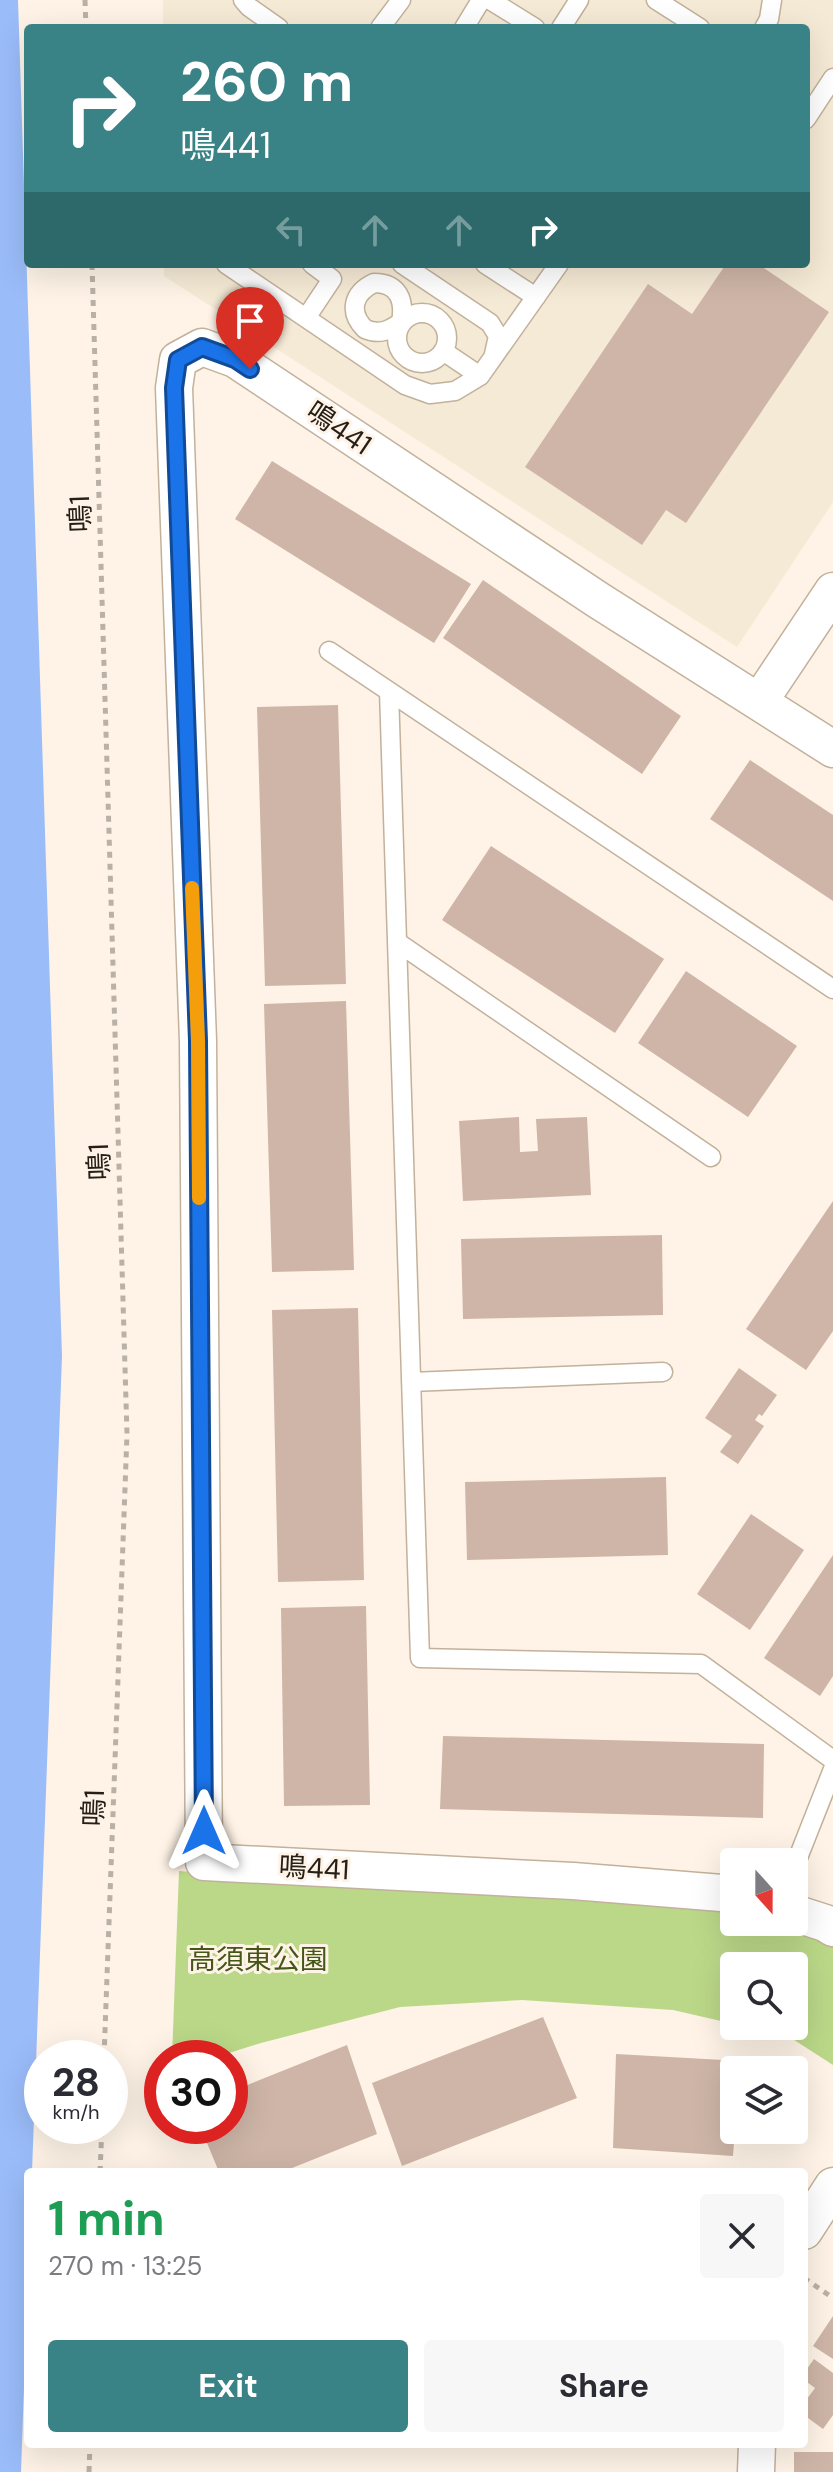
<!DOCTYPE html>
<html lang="en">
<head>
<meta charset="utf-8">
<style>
  :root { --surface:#fff; --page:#f7f7f7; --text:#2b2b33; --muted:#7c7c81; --accent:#398285 }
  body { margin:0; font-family:"DM Sans","Noto Sans JP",sans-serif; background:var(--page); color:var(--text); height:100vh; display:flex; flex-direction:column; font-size:30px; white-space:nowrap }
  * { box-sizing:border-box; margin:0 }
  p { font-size:26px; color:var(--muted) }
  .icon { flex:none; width:44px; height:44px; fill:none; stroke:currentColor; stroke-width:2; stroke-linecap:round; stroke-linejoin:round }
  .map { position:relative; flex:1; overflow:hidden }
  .drawer { position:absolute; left:24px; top:2168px; width:784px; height:280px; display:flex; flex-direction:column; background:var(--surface); border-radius:8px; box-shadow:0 8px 32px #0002 }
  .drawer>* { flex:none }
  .top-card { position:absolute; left:24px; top:24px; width:786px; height:244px; border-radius:8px; box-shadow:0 8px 32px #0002; background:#398285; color:#fff; overflow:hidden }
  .needle { width:52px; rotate:159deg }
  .fabs { position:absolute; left:720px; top:1848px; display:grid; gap:16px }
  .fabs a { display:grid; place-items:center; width:88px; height:88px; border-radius:8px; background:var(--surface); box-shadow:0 8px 32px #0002; font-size:40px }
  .speed { position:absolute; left:24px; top:2040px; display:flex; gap:16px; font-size:40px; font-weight:700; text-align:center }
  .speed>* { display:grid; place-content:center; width:104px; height:104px; border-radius:50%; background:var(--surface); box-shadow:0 8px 32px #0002; line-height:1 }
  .speed small { font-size:20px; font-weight:400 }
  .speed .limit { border:12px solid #d22; background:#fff; color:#111 }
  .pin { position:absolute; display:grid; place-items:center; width:68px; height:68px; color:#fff; margin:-82px -34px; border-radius:50% 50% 50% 0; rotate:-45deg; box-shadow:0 0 8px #0007 }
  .pin .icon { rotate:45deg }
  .me { position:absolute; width:88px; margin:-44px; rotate:0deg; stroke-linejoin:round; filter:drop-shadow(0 0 6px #0008) }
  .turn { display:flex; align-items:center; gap:28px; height:168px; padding:0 24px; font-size:36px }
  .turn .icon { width:104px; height:104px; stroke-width:2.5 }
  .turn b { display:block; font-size:56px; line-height:68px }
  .lanes { display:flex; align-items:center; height:76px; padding:0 24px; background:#0003; justify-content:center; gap:40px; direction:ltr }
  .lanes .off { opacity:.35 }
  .round { display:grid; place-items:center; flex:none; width:84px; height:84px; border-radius:8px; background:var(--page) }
  .headline { display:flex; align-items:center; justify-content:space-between; height:136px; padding:0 24px }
  h1 { font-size:48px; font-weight:700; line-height:60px; color:#1e9e55 }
  .primary-button { display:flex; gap:16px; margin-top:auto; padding:16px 24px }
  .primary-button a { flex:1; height:92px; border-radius:8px; background:var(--accent); color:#fff; font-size:32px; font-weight:700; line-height:92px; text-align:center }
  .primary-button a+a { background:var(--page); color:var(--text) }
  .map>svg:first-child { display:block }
</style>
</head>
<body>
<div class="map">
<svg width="833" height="2472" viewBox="0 0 833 2472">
  <rect width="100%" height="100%" fill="#fef3e6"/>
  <path fill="#f5ead5" d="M163,0H833V502L737,647L164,276V264H806V28H163Z"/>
  <path fill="#bbd888" d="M179,1871L734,1908V1922H782L833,1943V2065L788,2036L743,2026H794V1966H734V2024L673,2010L522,2000L400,2007L261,2043L213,2058H172Z"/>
  <path fill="#9abcf9" d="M0,0H18L62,1356L32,2172H28V2277L21,2472H0Z"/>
  <path fill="#ceb5a7" d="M726,264H758L829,312L686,523L666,510L642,545L525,467L648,284L692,314Z
    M272,461L471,584L434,643L235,519Z
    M483,580L681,716L642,774L443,638Z
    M338,705L346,984L265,986L257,707Z
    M750,760L833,815V901L710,819Z
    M491,846L664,959L615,1033L442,920Z
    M686,971L797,1046L748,1117L638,1043Z
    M346,1001L354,1270L272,1272L264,1004Z
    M519,1117L520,1152L538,1151L536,1119L587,1117L591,1195L463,1201L459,1121Z
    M833,1201V1331L806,1370L746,1329Z
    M662,1235L663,1315L463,1319L461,1239Z
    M358,1308L364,1580L278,1582L272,1310Z
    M739,1368L777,1395L762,1416L759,1414L755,1420L764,1426L738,1464L720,1452L732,1436L705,1418Z
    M666,1477L668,1555L467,1560L465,1482Z
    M751,1514L804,1550L750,1630L697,1594Z
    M833,1555V1676L820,1696L764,1658Z
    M366,1606L370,1805L284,1806L281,1608Z
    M443,1736L764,1744L763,1818L440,1809Z
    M543,2017L577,2098L402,2166L372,2083Z
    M347,2045L377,2134L282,2172H219L200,2126H230V2092Z
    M616,2054L741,2061V2070H734L735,2130L733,2156L613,2148Z
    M833,2316V2359L813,2346Z
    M814,2359L833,2373V2415L823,2429L804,2415V2403L815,2388L804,2380V2373Z
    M794,2452H833V2472H794Z"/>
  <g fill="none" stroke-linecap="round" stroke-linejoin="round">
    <defs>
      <path id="lane" d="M243,0L249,7L279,28
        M490,0L535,28
        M656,0L700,28
        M380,28L401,0
        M464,28L481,0
        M561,28L579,0
        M764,28L769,19L772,0
        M806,119L833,78
        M226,264L405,385L430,394L455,391L480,376L559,264
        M402,264L490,323L498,336L494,354
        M485,264L536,297
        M374,283C399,283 405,301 401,322C389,331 379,335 365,329C348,312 353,293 374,283Z
        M397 338a25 25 0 1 1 50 0a25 25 0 1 1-50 0Z
        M306,318L332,279L312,264
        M443,351L480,376
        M329,651L833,989
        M389,691L420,1658L701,1664L833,1760
        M397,942L711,1157
        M411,1382L663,1372
        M794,1868L833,1769"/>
      <path id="street" d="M759,702L833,591
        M734,1894L573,1881L204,1862L198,1041L174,388L178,360L202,347L235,359L598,600L833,749
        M794,1913L825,1923L833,1928
        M804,2231L833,2186
        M756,2472L757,2444"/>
    </defs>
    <use href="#lane" stroke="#c2b19b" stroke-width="21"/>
    <use href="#street" stroke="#c2b19b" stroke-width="39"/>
    <path stroke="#bab1a6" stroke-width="5" stroke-dasharray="6 6" stroke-linecap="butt" d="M85,0L86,28
      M92,264L127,1434L104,2058
      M100,2172L102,2126
      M804,2278L833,2298
      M89,2472L90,2444"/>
    <use href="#lane" stroke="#fff" stroke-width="18"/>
    <use href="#street" stroke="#fff" stroke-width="36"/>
  </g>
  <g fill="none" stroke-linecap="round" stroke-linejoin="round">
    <defs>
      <path id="route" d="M204,1831L198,1041L174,388L178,360L202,347L235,359L250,369"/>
    </defs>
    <use href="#route" stroke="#114b97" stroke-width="20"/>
    <use href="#route" stroke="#1a73e8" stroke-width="14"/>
    <path stroke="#f59e0b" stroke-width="14" d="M192,888L198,1041L199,1198"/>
  </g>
  <g text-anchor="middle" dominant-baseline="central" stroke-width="6" stroke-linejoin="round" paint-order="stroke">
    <g font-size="28" fill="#251f17" stroke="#fef3e6">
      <text transform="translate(339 428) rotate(34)">鳴441</text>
      <text transform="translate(80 514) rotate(-92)">鳴1</text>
      <text transform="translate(99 1162) rotate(-92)">鳴1</text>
      <text transform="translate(94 1808) rotate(-88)">鳴1</text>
      <text transform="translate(314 1868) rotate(3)">鳴441</text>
    </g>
    <g font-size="28" fill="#445719" stroke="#fef3e6">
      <text x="258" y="1959">高須東公園</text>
    </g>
  </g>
</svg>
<div class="fabs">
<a><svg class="needle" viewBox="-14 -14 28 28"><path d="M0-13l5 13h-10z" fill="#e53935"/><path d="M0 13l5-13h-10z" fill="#7c7c81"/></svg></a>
<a><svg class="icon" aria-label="search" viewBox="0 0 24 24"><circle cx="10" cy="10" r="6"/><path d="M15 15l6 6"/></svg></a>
<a><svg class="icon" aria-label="layers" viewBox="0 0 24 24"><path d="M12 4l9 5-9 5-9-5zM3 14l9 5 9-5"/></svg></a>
</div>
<div class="speed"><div>28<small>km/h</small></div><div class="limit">30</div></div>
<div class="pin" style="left:250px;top:369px;background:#d93025"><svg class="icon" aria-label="arrive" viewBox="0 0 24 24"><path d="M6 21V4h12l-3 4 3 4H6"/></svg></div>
<svg class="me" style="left:204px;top:1831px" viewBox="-20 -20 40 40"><path d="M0-17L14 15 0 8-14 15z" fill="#1a73e8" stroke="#fff" stroke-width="4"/></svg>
<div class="top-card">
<div class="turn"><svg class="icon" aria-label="right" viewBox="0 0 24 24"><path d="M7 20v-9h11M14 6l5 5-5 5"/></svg><div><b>260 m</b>鳴441</div></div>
<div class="lanes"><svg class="icon off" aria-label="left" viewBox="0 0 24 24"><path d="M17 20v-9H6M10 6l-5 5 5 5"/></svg><svg class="icon off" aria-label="ahead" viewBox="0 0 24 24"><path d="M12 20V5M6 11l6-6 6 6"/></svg><svg class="icon off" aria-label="ahead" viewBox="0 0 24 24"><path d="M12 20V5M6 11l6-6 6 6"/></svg><svg class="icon" aria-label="right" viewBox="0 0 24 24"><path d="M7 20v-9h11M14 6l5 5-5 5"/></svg></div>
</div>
<section class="drawer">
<div class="headline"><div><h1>1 min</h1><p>270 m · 13:25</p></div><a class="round"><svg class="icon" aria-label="close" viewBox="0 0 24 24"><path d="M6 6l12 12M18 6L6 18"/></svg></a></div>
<div class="primary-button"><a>Exit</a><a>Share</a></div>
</section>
</div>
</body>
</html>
